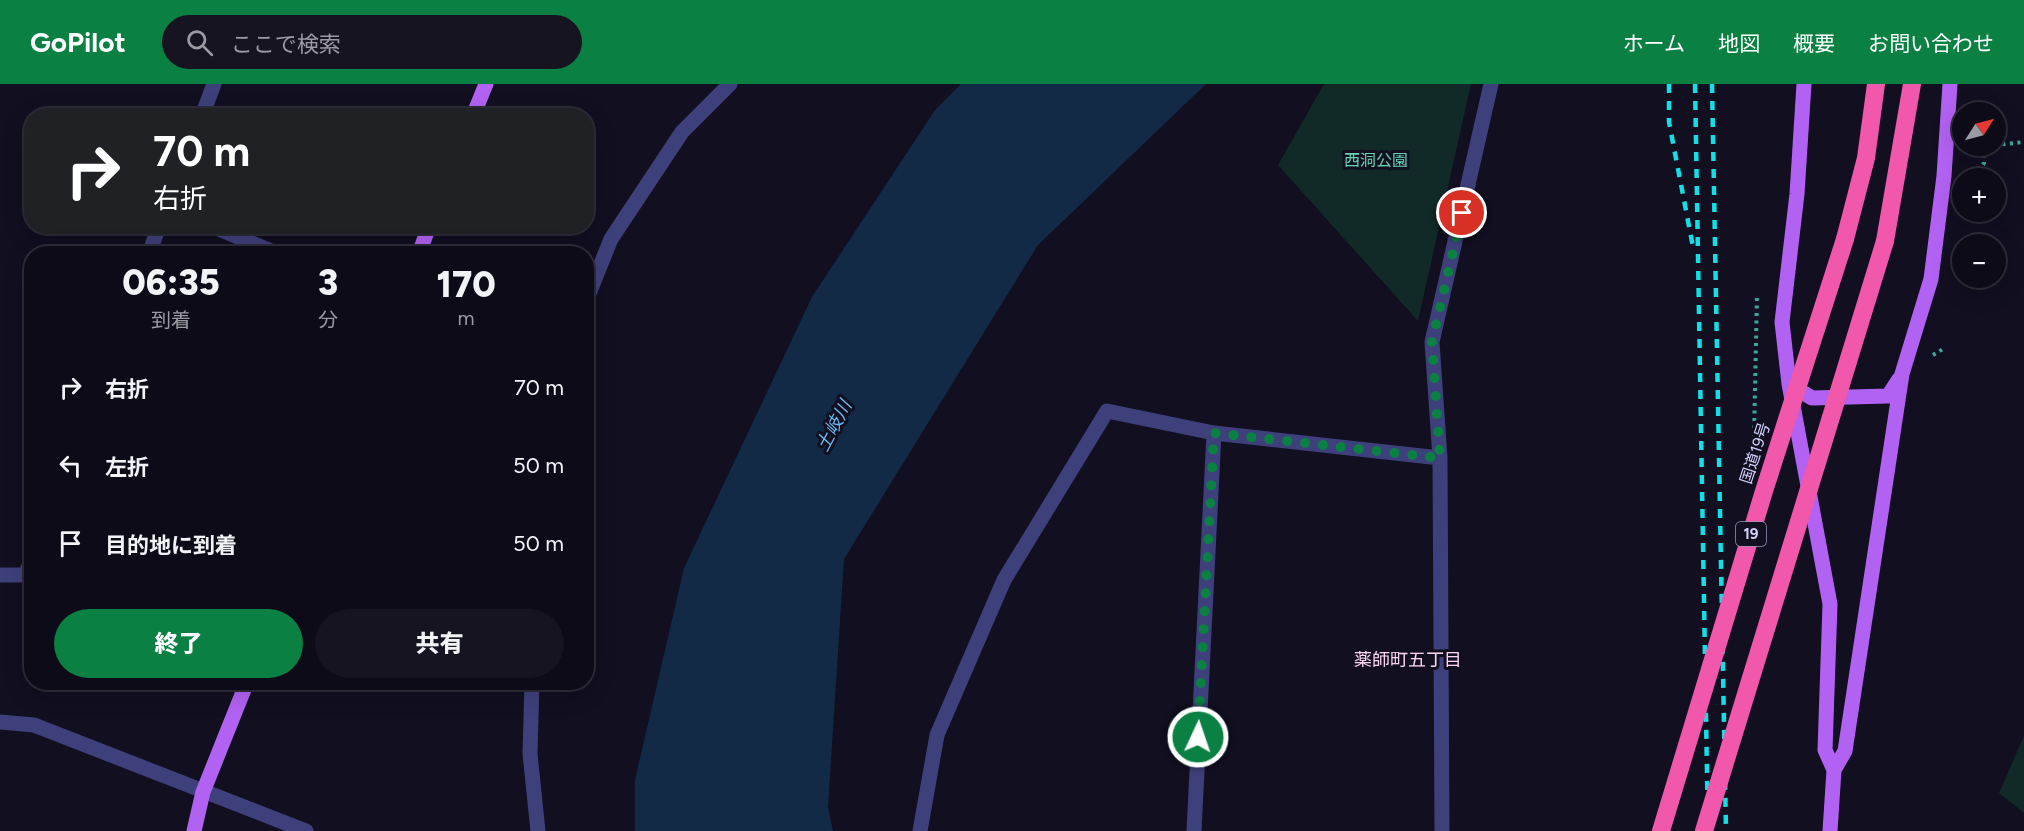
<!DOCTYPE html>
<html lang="ja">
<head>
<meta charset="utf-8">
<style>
  :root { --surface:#0d0b18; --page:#161421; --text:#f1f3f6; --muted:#9a9ba2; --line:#2d2b37; --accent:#0b8043 }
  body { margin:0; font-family:Figtree,"Noto Sans JP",sans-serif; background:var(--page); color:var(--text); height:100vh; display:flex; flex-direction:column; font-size:22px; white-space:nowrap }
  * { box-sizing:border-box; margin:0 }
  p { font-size:20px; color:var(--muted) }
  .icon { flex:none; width:33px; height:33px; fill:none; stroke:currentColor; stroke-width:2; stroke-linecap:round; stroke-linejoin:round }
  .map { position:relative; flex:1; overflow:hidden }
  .details { position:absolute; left:24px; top:162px; width:570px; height:444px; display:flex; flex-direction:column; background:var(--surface); border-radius:24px; box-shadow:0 6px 24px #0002,0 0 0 2px var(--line) }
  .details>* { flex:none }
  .banner { position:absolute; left:24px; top:24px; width:570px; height:126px; border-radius:24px; box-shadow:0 6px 24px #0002,0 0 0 2px var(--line); background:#202124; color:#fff; overflow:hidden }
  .needle { width:39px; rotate:54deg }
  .fabs { position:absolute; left:1952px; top:18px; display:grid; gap:12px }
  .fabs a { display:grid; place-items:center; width:54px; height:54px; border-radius:50%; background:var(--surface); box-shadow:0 6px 24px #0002,0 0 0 2px var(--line); font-size:30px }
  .pin { position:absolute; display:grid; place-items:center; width:51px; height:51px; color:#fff; margin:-26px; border:3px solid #fff; border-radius:50%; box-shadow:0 2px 6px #0007 }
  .me { position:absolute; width:66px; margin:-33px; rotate:3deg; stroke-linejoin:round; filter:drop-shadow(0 0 4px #0008) }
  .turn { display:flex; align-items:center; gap:21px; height:126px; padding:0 30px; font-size:27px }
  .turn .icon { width:78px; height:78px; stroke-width:2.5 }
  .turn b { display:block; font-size:42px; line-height:51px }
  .eta { display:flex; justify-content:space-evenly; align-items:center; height:102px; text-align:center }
  .eta b { font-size:36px; font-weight:800; line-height:42px }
  .primary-button { display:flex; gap:12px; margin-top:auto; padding:12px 30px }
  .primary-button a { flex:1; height:69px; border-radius:36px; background:var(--accent); color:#fff; font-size:24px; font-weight:800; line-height:69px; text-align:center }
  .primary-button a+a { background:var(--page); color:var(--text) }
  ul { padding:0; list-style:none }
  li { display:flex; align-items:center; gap:18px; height:78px; padding:0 30px }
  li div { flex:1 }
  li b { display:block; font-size:22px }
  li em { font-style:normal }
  header { display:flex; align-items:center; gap:36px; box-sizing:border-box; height:84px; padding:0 30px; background:var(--accent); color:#fff }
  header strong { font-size:28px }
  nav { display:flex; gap:33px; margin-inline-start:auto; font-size:21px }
  .search { width:420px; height:54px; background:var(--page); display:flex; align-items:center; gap:15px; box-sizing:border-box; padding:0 21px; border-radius:33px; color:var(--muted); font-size:22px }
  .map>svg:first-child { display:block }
</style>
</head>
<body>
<header>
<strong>GoPilot</strong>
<div class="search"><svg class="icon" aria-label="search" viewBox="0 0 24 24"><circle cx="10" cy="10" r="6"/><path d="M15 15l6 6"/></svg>ここで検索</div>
<nav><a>ホーム</a><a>地図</a><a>概要</a><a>お問い合わせ</a></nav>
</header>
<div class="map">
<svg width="2024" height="747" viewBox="0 0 2024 747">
  <rect width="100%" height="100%" fill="#110f20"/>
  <path fill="#122a27" d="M1324,0H1471L1418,237L1278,81Z
    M2024,652V729L1999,709Z"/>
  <path fill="#122a46" d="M961,0H1206L1038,161L844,475L828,723L833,747H635V696L684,484L812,213L935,26Z"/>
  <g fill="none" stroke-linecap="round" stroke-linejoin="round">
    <path stroke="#38a99a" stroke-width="4" stroke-dasharray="3 4.5" stroke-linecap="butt" d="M1995,61L2024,58
      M1976,94L1984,79V69L1990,62H1994
      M1933,271L1943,265
      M1754,352L1757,210"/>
    <path stroke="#3e407b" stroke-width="15" d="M202,32L214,0
      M212,142L278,170
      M149,170L159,142
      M586,217L611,155L682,48L730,0
      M0,491H25L32,475
      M532,598L530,670L538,747
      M0,638L34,641L306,747
      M920,747L937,651L1004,496L1107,327L1214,349L1440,374
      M1194,747L1214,349
      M1442,747L1440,374L1432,258L1491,0"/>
    <path stroke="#b262f2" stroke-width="15" d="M1804,0L1797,110L1782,238L1789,300L1830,520L1825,666L1834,686
      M473,32L486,0
      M419,170L429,142
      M1789,300L1812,314L1888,312L1899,295
      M194,747L203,708L247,598
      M1830,747L1834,686L1845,667L1902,290L1931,195L1944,92L1950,0"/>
    <path stroke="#f157ab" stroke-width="18" d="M1845,155L1866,74L1876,0
      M1885,157L1912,0"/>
    <path stroke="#13dfe6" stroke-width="4.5" stroke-dasharray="9 8" stroke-linecap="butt" d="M1669,0V38L1693,163
      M1695,0L1708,747
      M1712,0L1726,747"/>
    <path stroke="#f157ab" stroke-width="18" d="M1661,747L1764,407L1845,155
      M1704,747L1885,157"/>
  </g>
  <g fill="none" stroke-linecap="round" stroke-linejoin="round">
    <path stroke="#0b8043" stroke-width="10" stroke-dasharray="0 18" d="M1198,653L1214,349L1440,374L1432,258L1462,129"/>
  </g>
  <g text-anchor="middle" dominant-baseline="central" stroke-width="6" stroke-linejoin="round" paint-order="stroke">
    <rect fill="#110f20" stroke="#9a98b9" stroke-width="1.5" x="1736" y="438" width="30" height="24" rx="4.5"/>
    <g font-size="15" font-weight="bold" fill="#d4d2fb">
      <text x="1751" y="450">19</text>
    </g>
    <g font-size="16" fill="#64d5b1" stroke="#110f20">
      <text x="1376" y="76">西洞公園</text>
    </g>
    <g font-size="16" fill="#d4d2fb" stroke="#110f20">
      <text transform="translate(1755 369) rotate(-72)">国道19号</text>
    </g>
    <g font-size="18" font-style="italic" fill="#68bcf3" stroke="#110f20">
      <text transform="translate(834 342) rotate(-62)">土岐川</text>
    </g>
    <g font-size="18" fill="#fbd4f0" stroke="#110f20">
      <text x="1408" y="576">薬師町五丁目</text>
    </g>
  </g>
</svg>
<div class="fabs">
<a><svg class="needle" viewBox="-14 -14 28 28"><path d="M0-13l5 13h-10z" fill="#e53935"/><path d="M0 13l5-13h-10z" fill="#9a9ba2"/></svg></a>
<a>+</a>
<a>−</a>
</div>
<div class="pin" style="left:1462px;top:129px;background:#d93025"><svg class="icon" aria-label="arrive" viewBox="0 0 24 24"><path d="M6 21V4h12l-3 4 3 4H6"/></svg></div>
<svg class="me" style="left:1198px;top:653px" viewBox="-20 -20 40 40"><circle r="17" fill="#0b8043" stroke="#fff" stroke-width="3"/><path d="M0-11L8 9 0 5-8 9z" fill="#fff"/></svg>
<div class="banner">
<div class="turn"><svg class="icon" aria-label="right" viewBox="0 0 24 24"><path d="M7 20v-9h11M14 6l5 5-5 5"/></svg><div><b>70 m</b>右折</div></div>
</div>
<section class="details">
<div class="eta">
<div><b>06:35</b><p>到着</p></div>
<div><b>3</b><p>分</p></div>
<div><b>170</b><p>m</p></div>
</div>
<ul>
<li><svg class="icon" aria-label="right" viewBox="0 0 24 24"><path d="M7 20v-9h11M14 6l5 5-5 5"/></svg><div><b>右折</b></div><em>70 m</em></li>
<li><svg class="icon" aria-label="left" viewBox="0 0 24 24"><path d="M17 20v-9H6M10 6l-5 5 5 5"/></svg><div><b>左折</b></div><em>50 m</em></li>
<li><svg class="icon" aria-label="arrive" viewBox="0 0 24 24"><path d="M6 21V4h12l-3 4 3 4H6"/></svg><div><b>目的地に到着</b></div><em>50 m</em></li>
</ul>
<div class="primary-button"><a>終了</a><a>共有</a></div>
</section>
</div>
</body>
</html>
